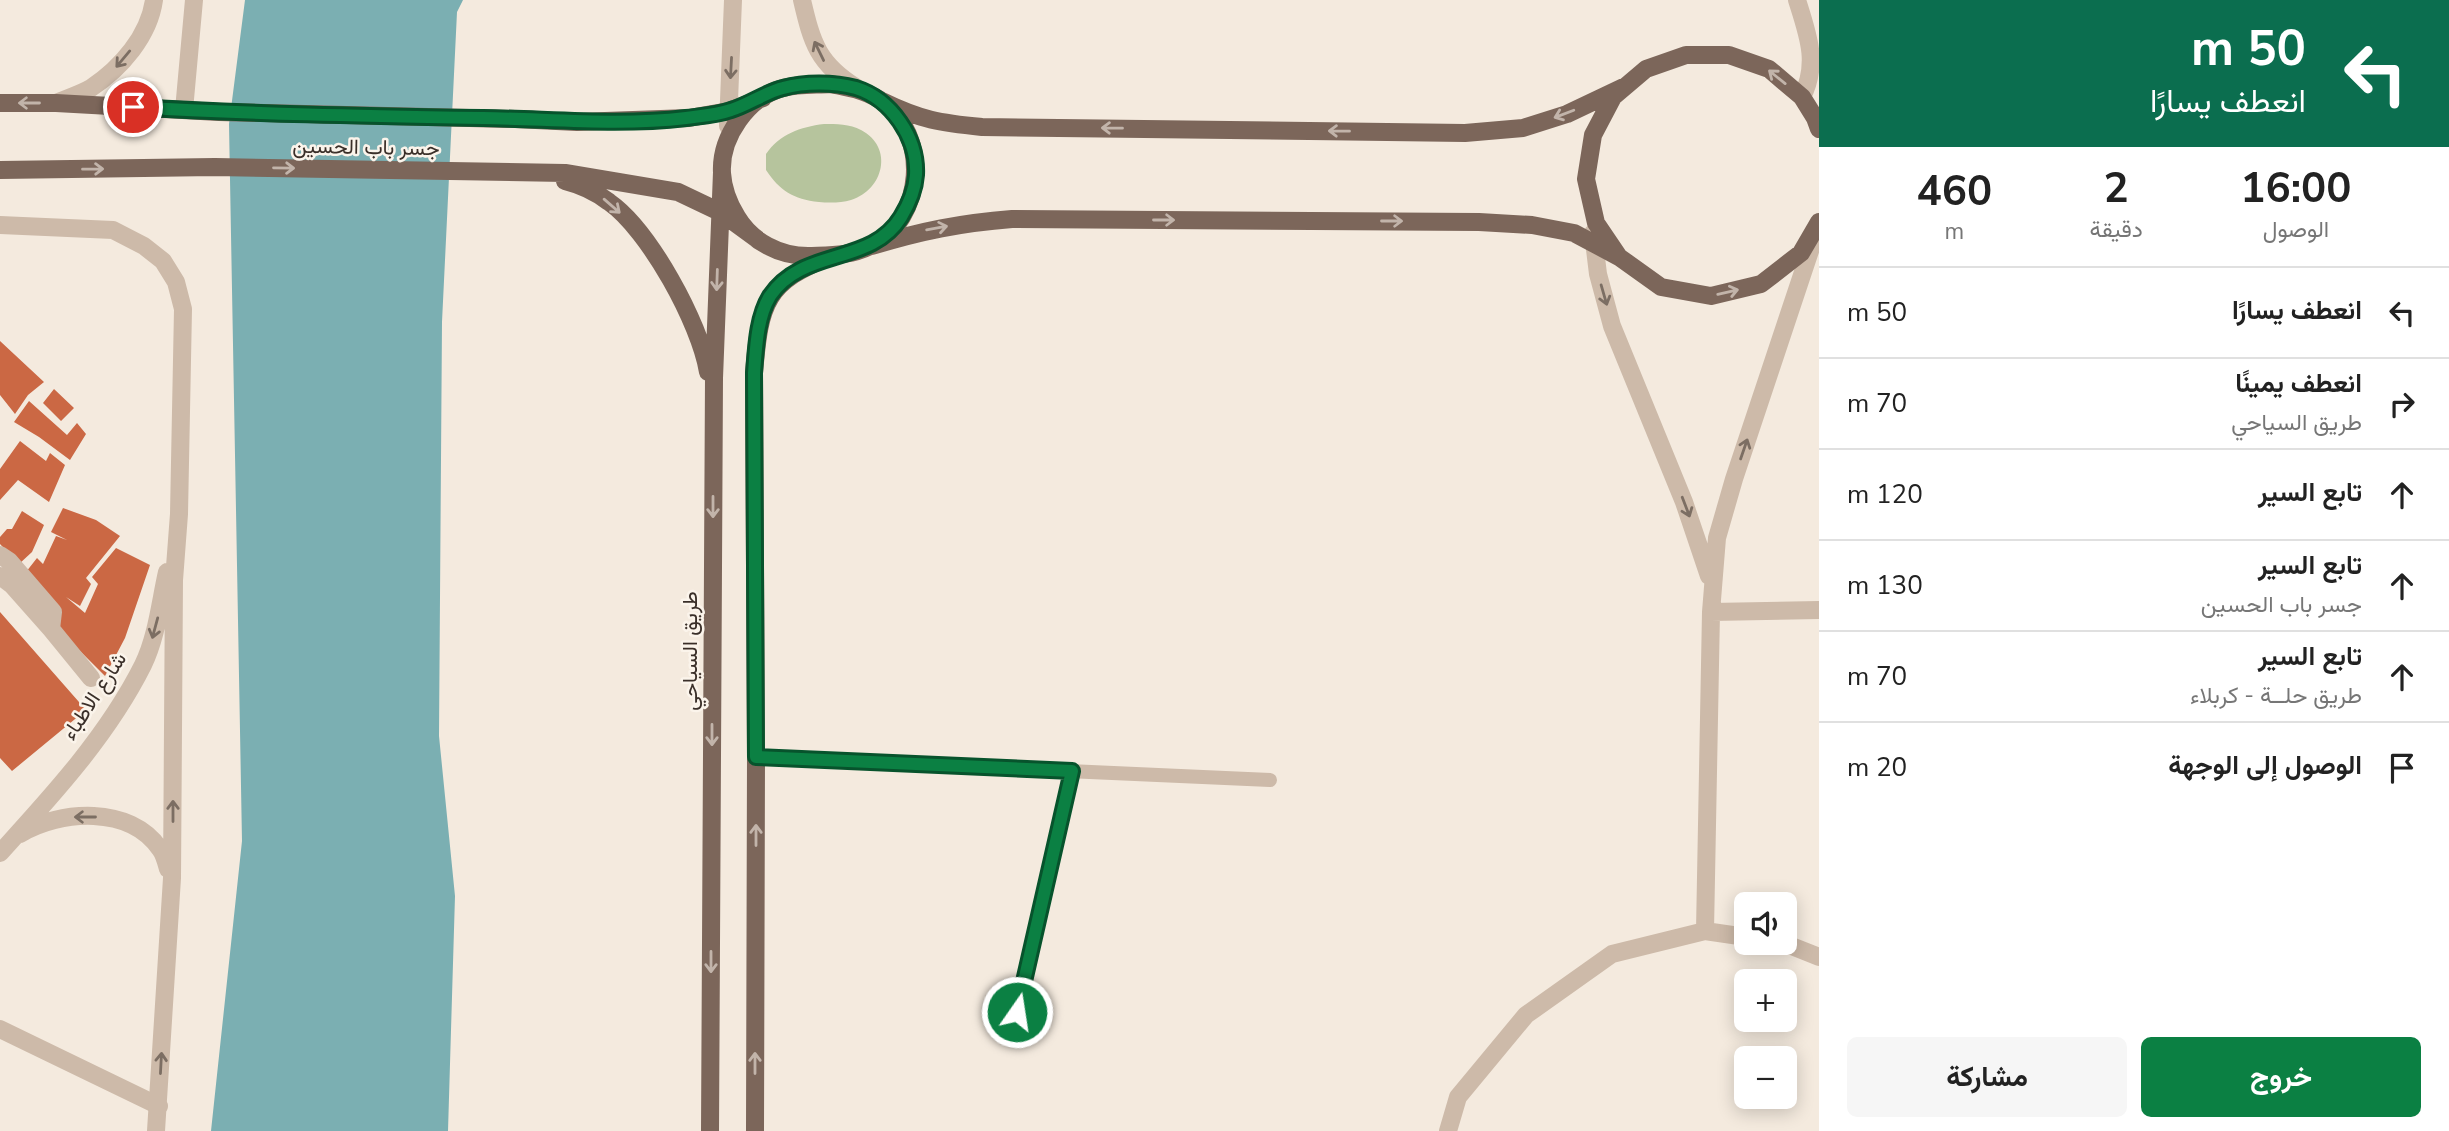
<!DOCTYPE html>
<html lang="ar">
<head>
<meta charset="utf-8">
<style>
  :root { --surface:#fff; --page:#f6f6f6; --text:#222; --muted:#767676; --line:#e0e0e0; --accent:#0b8043 }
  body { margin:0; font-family:"Nunito Sans",Vazirmatn,sans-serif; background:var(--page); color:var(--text); direction:rtl; height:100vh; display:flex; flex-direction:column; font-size:26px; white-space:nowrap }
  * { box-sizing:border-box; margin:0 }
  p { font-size:23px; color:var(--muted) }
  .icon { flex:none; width:38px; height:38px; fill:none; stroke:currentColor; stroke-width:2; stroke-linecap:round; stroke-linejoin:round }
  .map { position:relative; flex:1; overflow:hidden; direction:ltr }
  .details { display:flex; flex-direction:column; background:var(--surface); width:630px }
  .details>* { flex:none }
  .hud { background:#0b6e4f; color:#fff; overflow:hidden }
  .controls { position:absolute; left:1734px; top:892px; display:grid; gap:14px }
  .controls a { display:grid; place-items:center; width:63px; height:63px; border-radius:10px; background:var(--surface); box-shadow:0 4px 18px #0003; font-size:35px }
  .pin { position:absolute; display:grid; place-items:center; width:60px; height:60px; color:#fff; margin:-30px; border:4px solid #fff; border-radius:50%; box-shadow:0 2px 7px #0007 }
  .me { position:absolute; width:77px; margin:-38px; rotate:13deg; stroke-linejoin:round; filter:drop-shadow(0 0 5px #0008) }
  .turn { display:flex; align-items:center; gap:24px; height:147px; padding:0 28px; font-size:32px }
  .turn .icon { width:91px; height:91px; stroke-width:2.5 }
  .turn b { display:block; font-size:49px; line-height:60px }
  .eta { display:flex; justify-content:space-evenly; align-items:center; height:119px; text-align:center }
  .eta b { font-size:42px; font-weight:700; line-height:49px }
  .action { display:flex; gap:14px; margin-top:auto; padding:14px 28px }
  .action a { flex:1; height:80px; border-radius:10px; background:var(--accent); color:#fff; font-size:28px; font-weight:700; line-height:80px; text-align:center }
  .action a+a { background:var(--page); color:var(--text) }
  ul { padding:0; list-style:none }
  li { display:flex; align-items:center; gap:21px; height:91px; padding:0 28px; border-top:2px solid var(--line) }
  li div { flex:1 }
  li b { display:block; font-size:26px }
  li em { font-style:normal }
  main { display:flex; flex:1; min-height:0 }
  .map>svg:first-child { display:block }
</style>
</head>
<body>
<main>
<section class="details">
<div class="hud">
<div class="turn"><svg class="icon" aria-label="left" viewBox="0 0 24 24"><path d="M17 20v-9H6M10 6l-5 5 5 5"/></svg><div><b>50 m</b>انعطف يسارًا</div></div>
</div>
<div class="eta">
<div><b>16:00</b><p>الوصول</p></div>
<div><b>2</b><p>دقيقة</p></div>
<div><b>460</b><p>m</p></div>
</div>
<ul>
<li><svg class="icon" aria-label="left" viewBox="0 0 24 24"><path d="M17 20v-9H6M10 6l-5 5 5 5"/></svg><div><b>انعطف يسارًا</b></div><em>50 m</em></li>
<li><svg class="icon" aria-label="right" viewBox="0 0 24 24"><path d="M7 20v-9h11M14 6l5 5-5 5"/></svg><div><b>انعطف يمينًا</b><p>طريق السياحي</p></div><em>70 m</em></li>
<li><svg class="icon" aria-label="ahead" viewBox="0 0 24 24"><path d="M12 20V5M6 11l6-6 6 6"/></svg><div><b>تابع السير</b></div><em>120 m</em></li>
<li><svg class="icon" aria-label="ahead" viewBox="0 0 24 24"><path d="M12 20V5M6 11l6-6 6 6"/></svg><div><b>تابع السير</b><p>جسر باب الحسين</p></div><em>130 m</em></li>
<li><svg class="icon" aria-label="ahead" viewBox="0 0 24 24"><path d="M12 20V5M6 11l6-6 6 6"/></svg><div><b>تابع السير</b><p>طريق حلــة - كربلاء</p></div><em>70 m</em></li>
<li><svg class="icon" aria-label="arrive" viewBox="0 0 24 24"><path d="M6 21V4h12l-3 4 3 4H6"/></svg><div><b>الوصول إلى الوجهة</b></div><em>20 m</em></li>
</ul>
<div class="action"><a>خروج</a><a>مشاركة</a></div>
</section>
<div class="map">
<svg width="1819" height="1131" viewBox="0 0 1819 1131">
  <rect width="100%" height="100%" fill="#f4eade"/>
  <path fill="#b6c49d" d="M824,124C836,124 850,124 861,130C894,147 884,190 851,200C841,203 829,203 819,202C793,199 780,191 766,170V154C780,134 800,127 824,124Z"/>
  <path fill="#7bafb2" d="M245,0H463L457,12L442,322L439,736L455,896L448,1131H211L242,841L229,124Z"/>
  <path fill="#cb6844" d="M0,341L44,382L28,395L15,414L0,395Z
    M54,389L74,408L61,421L43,403Z
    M29,401L67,435L77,423L86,434L70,460L39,437L14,422Z
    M20,441L46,461L50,453L65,465L49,502L18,480L0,500V469Z
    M63,508L96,520L120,536L86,578L91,584L80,606L66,597L85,613L98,584L92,577L116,548L150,565L125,638L105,676L57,628L26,572L37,558L43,564L56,536L67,540L51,532Z
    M22,511L44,525L32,552L19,564L0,544V537L7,529H12Z
    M0,612L86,710L12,771L0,758Z"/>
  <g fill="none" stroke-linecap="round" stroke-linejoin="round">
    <path stroke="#cdbaa9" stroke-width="14" d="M756,757L1270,780
      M1017,1012L1072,771"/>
    <path stroke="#cdbaa9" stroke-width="18" d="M1797,0C1808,35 1819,63 1802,97
      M1593,233L1598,274L1612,326L1684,502L1709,576
      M0,555L9,561L53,612L51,629
      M0,576L12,585L51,629L91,678
      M1711,612L1819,610
      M1705,931L1711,612L1717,538L1734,479L1814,239
      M1784,943L1819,957
      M0,1029L159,1106
      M1448,1131L1458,1097L1526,1015L1612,954L1705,931L1746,937"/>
    <path stroke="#cdbaa9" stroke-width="18" d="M802,0C812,43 818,64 857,88
      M56,103C67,98 81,94 91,88C121,68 149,36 154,0
      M184,110L194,0
      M728,126L733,0
      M0,225L113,230L144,246L163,261L176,282L183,309L179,514L174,580L172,878L156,1131
      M20,834C60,810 130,805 160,849C164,854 166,862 168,869
      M0,853C52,796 108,735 143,665C157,636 160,603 167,572"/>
    <path stroke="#7c665a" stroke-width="18" d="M830,84C848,87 864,90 880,100C931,134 925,220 870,246C850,256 830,255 808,256C780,256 752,242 737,217C729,204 723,189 722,173C720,137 748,97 783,88C797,84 815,85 830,84Z
      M882,101C921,120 940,123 982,127L1465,133L1523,128L1567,114L1626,86
      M0,103H56L219,112L515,119L577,122L689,118L729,111L763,98
      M1819,129L1815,118L1802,97L1769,69L1729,55H1686L1646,69L1613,97L1593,135L1586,179L1596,223L1619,257L1661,287L1711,296L1761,284L1801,253L1819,222
      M0,170L215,167L565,173L678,192L720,212L757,239
      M565,181C581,185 596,192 609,202C649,230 700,323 708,372
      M872,246C921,231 961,223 1012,219L1479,222L1532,225L1574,233L1619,257
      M710,1131L714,378L722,172
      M755,1131L756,757L754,373C760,302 765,282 834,255"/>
  </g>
  <defs><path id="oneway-shaft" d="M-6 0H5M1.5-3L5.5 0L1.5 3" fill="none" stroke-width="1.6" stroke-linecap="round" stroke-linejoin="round" transform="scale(1.75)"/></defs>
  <g stroke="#7c6e63">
    <use href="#oneway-shaft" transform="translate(819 51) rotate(-116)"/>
    <use href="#oneway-shaft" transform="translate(123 59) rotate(130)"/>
    <use href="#oneway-shaft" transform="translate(731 68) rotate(93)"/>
    <use href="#oneway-shaft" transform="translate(1604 295) rotate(74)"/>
    <use href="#oneway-shaft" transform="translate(1744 449) rotate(-71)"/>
    <use href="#oneway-shaft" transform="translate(1686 507) rotate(69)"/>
    <use href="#oneway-shaft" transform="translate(155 628) rotate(105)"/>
    <use href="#oneway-shaft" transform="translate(173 811) rotate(-90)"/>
    <use href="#oneway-shaft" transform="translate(85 817) rotate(180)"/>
    <use href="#oneway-shaft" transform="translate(161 1063) rotate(-87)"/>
  </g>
  <g stroke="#c2b4aa">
    <use href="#oneway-shaft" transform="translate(1777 77) rotate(-141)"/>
    <use href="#oneway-shaft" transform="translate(29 103) rotate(180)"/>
    <use href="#oneway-shaft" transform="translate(1564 114) rotate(159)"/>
    <use href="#oneway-shaft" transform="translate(1112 128) rotate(-179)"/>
    <use href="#oneway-shaft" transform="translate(1339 131) rotate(-179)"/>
    <use href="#oneway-shaft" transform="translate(284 168) rotate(1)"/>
    <use href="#oneway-shaft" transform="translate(93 169) rotate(-1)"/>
    <use href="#oneway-shaft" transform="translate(612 206) rotate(41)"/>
    <use href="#oneway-shaft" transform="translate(1164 220)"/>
    <use href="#oneway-shaft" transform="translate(1392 221)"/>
    <use href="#oneway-shaft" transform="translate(937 228) rotate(-10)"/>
    <use href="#oneway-shaft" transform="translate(717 280) rotate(92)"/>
    <use href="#oneway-shaft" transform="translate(1728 292) rotate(-13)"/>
    <use href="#oneway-shaft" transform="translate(713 507) rotate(90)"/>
    <use href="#oneway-shaft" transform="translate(712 735) rotate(90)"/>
    <use href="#oneway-shaft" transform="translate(756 835) rotate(-90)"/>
    <use href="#oneway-shaft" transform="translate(711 962) rotate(90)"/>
    <use href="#oneway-shaft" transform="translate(755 1063) rotate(-90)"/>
  </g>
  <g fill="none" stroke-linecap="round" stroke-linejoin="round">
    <defs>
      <path id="route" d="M133,107C249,114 366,116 483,118C551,119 619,126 686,118C701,116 717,115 731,110C748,105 766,92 783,88C804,82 834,82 856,88C891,99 918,138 916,175C915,190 909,204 901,217C871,266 803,247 770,296C757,317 756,348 754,373L756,757L1072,771L1017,1012"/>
    </defs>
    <use href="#route" stroke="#07532c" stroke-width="18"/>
    <use href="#route" stroke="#0b8043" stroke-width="12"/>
  </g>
  <g text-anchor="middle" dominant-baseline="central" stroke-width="5" stroke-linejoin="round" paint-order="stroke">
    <g font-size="21" fill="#3a2f29" stroke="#fbf4eb">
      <text transform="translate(366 147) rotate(1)">جسر باب الحسين</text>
      <text transform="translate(690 651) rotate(-90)">طريق السياحي</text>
      <text transform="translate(94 696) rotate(-57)">شارع الاطباء</text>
    </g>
  </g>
</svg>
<div class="controls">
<a><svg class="icon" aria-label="sound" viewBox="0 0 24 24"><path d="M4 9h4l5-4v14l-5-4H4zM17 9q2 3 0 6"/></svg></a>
<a>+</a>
<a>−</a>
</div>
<div class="pin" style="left:133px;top:107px;background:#d93025"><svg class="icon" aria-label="arrive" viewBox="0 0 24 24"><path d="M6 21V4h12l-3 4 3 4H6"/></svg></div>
<svg class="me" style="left:1017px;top:1012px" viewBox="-20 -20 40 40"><circle r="17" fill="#0b8043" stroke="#fff" stroke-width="3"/><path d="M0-11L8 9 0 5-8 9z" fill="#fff"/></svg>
</div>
</main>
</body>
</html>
